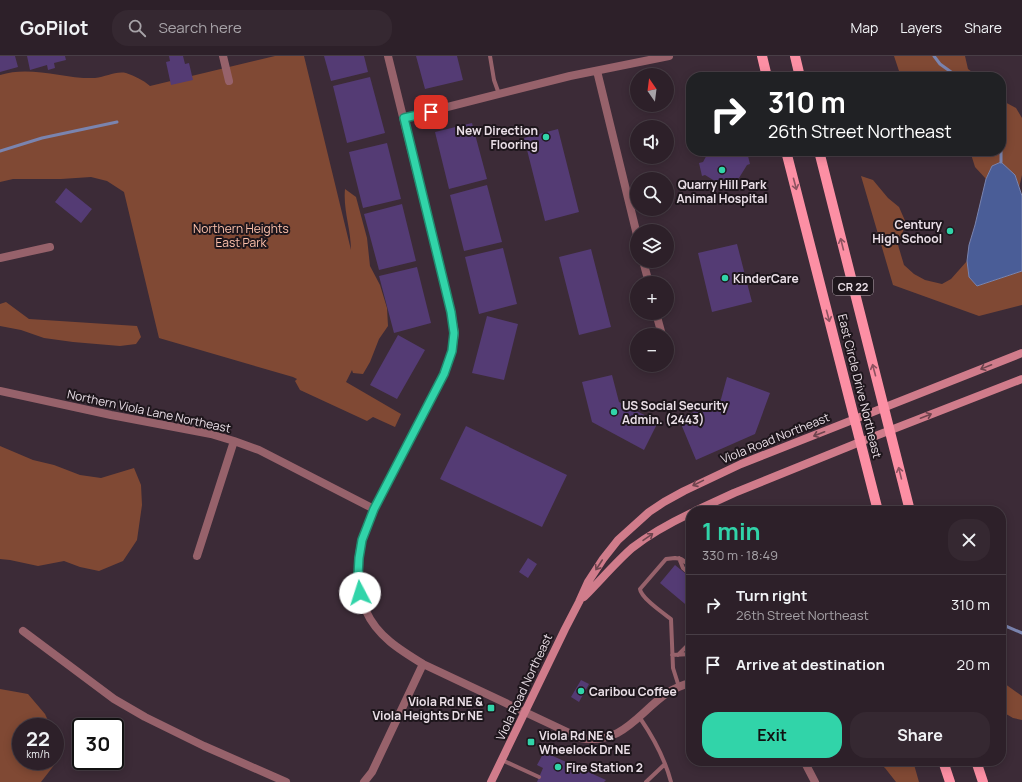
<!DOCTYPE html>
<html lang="en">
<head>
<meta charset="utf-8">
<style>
  :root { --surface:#2d2029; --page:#352831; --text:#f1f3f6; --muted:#a7a3a8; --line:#483e46; --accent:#31d4a9 }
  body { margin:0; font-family:Manrope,sans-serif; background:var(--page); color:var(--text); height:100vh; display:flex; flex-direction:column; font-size:15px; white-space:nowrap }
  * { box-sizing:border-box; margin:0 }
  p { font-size:13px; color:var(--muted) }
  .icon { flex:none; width:22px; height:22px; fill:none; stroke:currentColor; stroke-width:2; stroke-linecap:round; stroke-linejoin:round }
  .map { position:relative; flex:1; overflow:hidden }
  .panel { position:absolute; left:686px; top:450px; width:320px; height:260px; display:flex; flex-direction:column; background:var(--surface); border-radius:16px; box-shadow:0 2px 10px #0003,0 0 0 1px var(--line) }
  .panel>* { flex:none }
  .top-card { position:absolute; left:686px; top:16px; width:320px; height:84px; border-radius:16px; box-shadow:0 2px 10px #0003,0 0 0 1px var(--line); background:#202124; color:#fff; overflow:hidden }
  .needle { width:26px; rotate:346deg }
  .fabs { position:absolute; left:630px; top:12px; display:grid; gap:8px }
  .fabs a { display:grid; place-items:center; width:44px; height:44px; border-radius:50%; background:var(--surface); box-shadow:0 2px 10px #0003,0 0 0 1px var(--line); font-size:20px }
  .speed { position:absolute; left:12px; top:662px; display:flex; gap:8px; font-size:20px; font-weight:700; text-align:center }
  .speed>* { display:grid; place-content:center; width:52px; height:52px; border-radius:50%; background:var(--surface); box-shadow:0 2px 10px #0003,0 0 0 1px var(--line); line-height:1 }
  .speed small { font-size:10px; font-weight:400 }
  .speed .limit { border:2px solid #111; border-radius:6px; background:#fff; color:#111 }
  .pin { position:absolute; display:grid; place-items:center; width:34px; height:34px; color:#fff; margin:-17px; border-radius:8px; box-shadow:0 2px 6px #0006 }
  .me { position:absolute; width:44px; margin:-22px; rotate:355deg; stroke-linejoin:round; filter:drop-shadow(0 0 3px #0008) }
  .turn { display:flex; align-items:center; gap:14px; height:84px; padding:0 16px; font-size:18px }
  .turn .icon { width:52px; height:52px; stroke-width:2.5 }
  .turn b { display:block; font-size:28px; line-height:34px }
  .round { display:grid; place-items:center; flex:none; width:42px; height:42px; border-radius:16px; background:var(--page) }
  .headline { display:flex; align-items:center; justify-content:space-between; height:68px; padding:0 16px }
  h1 { font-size:24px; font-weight:700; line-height:30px; color:var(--accent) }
  .cta { display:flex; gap:8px; margin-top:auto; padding:8px 16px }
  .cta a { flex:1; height:46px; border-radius:16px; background:var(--accent); color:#111; font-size:16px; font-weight:700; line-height:46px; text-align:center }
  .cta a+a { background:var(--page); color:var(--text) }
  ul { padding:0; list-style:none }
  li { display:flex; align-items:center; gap:12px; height:60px; padding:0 16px; border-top:1px solid var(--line) }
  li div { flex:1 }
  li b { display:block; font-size:15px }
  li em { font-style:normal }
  header { display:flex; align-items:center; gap:24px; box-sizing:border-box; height:56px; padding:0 20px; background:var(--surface); border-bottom:1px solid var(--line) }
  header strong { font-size:19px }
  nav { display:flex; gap:22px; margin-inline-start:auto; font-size:14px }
  .search { width:280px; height:36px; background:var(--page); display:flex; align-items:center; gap:10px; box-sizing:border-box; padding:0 14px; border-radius:16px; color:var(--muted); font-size:15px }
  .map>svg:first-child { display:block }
</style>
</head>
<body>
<header>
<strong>GoPilot</strong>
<div class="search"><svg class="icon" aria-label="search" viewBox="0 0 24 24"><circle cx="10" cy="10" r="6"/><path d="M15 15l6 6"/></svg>Search here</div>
<nav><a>Map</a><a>Layers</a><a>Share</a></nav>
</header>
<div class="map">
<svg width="1022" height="726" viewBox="0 0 1022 726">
  <rect width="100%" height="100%" fill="#3c2b37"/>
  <path fill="#804934" d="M275,0H304L351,194C351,173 343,154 345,133L356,141L367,182L370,210L380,229L387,252L388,270L379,283L370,306L363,318L353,317L352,314L346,326L401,358L395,371L373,361L367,365L300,334L295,325L297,323L293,321L159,282L124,136L107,125L91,121L61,123H13L0,126V19C31,9 63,23 95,22C106,21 115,15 126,17C135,20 143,24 150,30Z
    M894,0H965L968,13L979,21H901Z
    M1001,44L1016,52L1022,62V119L1019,132L1015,119L992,110L986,123L975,111L970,95H1001Z
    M861,120L873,124L888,142L899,151L906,167L898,189L904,209L914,218L925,224L942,228L951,223L967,205L969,221L977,230L1022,215V249L979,260L893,229Z
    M6,246L29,263L137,270L141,281L136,288L120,290L73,286L44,282L21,274L0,270V248Z
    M0,390L33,404L54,409L80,419L101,422L134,412L141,429L142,449L137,484L123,505L99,515L80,511L64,505L38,510L10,504L0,503Z
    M1001,625L1022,640V664L1013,662L1001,655Z
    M0,633L28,638L45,658L51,671H21V705H55V680V708L41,726H0Z
    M877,705H913L919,726H896L885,712Z"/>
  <path fill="#4a5d97" stroke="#7a84af" d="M1001,106L1015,119L1022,140V215L977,230L969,221L967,205L969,189L975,169L986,123L992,110Z"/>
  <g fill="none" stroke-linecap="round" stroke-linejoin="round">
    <path stroke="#7a84af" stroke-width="3" d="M934,0L940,8L958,21
      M0,95L42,82L117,66
      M1001,95V106
      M1001,568L1022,577"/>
  </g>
  <path fill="#543b74" d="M0,0H15L18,11L0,16Z
    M27,0H65L66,4L54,7L55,12L48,14L47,9L30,14Z
    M169,0H183L185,8L189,7L193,24L171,29L166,6L170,5Z
    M324,0H364L368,16L331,25Z
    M416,0H457L463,24L425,33Z
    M370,21L385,77L347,87L333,30Z
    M472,67L487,123L449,133L435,76Z
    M558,73L579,156L545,165L524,82Z
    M387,87L401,143L363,152L349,96Z
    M709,95L747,96L750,108L747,109L731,135L705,119L702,120L699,107L703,106Z
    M487,129L502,186L464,195L450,139Z
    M66,132L92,153L81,167L55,146Z
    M402,148L416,205L379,214L364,158Z
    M737,188L752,246L712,256L698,197Z
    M503,192L517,248L479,258L465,201Z
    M591,193L611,271L579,279L559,201Z
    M417,211L431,267L394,277L379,220Z
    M487,260L518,268L504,324L472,317Z
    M398,279L425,294L397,343L370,329Z
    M612,319L619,346L658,366L644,394L592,366L582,326Z
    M727,321L770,337L755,378L696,404L679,363L721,343Z
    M466,370L567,419L542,471L440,423Z
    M528,502L537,508L528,522L519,516Z
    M675,509L691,522V553L660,527Z
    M581,624L589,628L579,646L571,641Z
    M544,696L606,724L604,726H537L543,712L537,709Z"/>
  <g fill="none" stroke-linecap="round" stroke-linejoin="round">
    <path stroke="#97626b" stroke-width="4" d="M490,0L494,24L499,38
      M679,502L683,512L691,519
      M672,599L691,598
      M678,599L691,586
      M679,631L673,612L671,563C663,557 641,542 640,533L666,503L675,502L681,503L691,510
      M640,662C653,681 665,703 671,726
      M502,704L539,721
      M646,726L665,708"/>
    <path stroke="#97626b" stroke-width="8" d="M223,0L229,25
      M388,0L451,256L455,277L452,295L444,318C427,351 409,384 392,418C381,439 369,461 362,484C356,506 356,534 366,555C377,580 400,594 423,608L580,682C633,692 646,636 691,627
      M597,15L637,179
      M404,62L570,20L669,0
      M0,202L50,191
      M643,205L649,227
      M656,257L662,279
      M0,335L111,359L211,378L234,385L259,394L374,453
      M197,500L234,385
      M23,575L114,643L145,661L204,690L286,726
      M804,705L815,726
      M364,726L372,716L423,608"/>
    <path stroke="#d07c8b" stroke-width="8" d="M695,455L734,437L860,386L1022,323
      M584,541C600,525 615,507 632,492C650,478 670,467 691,457
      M491,726L565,573L579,546L588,526L603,503L618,484L649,456L664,446L684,435L741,408L1022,297"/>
    <path stroke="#fc8fa4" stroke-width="10" d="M762,0L767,21
      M795,0L800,21
      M786,95L878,455
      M819,95L910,455
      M943,705L950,726
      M976,705L983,726"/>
  </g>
  <defs><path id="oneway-shaft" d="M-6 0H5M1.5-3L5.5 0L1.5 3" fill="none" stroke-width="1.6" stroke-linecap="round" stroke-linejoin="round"/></defs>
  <g stroke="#8d5260">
    <use href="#oneway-shaft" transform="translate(795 128) rotate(75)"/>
    <use href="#oneway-shaft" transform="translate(842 188) rotate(-104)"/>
    <use href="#oneway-shaft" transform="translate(828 260) rotate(75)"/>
    <use href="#oneway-shaft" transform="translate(874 314) rotate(-105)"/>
    <use href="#oneway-shaft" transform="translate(900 417) rotate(-104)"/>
  </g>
  <g stroke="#6e444e">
    <use href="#oneway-shaft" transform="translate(986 311) rotate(158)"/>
    <use href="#oneway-shaft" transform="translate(926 360) rotate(-21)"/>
    <use href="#oneway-shaft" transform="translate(819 378) rotate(159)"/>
    <use href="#oneway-shaft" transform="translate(698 427) rotate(154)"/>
    <use href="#oneway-shaft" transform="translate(648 481) rotate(-35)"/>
    <use href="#oneway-shaft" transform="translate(599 509) rotate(123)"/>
  </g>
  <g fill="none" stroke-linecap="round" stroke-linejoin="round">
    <defs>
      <path id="route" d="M360,537L358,520L359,502L362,484L374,453L444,318L452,295L454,277L451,256L404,62L431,56"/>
    </defs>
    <use href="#route" stroke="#208a6e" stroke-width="10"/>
    <use href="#route" stroke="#31d4a9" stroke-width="7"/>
  </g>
  <g fill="#31d4a9" stroke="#1e161c" stroke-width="1.5">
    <circle cx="546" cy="81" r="4"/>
    <circle cx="722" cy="114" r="4"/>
    <circle cx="950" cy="175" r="4"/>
    <circle cx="725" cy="222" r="4"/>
    <circle cx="614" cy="356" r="4"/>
    <circle cx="581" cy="635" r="4"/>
    <rect x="487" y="648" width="8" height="8" rx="2"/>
    <rect x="527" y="682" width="8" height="8" rx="2"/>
    <circle cx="558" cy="711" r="4"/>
  </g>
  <g text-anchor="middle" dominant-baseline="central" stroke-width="4" stroke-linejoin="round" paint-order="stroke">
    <rect fill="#1e161c" stroke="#ada3aa" stroke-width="1" x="833" y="221" width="40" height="18" rx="3"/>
    <g font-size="11" font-weight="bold" fill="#eadfe7">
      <text x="853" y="230">CR 22</text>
    </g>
    <g font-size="12" font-weight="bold" fill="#eadfe7" stroke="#1e161c" text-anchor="start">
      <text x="538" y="74" text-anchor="end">New Direction<tspan x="538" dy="14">Flooring</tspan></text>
      <text x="722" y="128" text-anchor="middle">Quarry Hill Park<tspan x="722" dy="14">Animal Hospital</tspan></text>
      <text x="942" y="168" text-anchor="end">Century<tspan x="942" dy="14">High School</tspan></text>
      <text x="733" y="222">KinderCare</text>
      <text x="622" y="349">US Social Security<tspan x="622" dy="14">Admin. (2443)</tspan></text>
      <text x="589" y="635">Caribou Coffee</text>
      <text x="483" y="645" text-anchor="end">Viola Rd NE &amp;<tspan x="483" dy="14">Viola Heights Dr NE</tspan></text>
      <text x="539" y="679">Viola Rd NE &amp;<tspan x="539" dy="14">Wheelock Dr NE</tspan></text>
      <text x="566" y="711">Fire Station 2</text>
    </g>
    <g font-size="12" fill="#fec2ac" stroke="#1e161c">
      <text x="241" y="172">Northern Heights<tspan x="241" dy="14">East Park</tspan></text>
    </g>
    <g font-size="12" fill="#eadfe7" stroke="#1e161c">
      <text transform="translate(860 330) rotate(76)">East Circle Drive Northeast</text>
      <text transform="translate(149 355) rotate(12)">Northern Viola Lane Northeast</text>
      <text transform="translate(775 382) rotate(-22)">Viola Road Northeast</text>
      <text transform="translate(524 631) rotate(-65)">Viola Road Northeast</text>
    </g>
  </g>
</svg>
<div class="fabs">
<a><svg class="needle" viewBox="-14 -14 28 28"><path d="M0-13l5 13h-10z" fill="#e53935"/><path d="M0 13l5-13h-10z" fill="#a7a3a8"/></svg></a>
<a><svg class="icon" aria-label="sound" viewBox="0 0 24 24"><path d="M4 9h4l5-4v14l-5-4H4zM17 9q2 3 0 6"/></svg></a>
<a><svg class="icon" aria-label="search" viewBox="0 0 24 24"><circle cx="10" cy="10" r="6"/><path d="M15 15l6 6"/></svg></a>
<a><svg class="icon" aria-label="layers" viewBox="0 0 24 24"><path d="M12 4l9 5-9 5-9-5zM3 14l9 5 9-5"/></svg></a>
<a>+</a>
<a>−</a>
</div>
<div class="speed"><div>22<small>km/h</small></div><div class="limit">30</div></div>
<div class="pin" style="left:431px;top:56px;background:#d93025"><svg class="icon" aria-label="arrive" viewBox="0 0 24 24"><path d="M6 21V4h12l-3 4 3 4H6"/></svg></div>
<svg class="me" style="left:360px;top:537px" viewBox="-20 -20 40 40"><circle r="19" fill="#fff"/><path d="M0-13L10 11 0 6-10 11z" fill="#31d4a9"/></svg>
<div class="top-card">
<div class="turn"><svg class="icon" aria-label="right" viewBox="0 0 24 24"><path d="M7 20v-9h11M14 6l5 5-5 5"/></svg><div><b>310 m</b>26th Street Northeast</div></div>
</div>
<section class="panel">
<div class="headline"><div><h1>1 min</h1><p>330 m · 18:49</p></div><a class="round"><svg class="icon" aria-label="close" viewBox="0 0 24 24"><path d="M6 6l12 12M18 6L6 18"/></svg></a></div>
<ul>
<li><svg class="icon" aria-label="right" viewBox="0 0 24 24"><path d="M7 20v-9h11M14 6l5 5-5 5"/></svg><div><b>Turn right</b><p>26th Street Northeast</p></div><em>310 m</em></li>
<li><svg class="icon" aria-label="arrive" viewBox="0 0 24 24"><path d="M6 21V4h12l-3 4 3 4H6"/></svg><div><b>Arrive at destination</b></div><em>20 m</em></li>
</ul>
<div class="cta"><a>Exit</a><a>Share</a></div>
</section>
</div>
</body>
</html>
